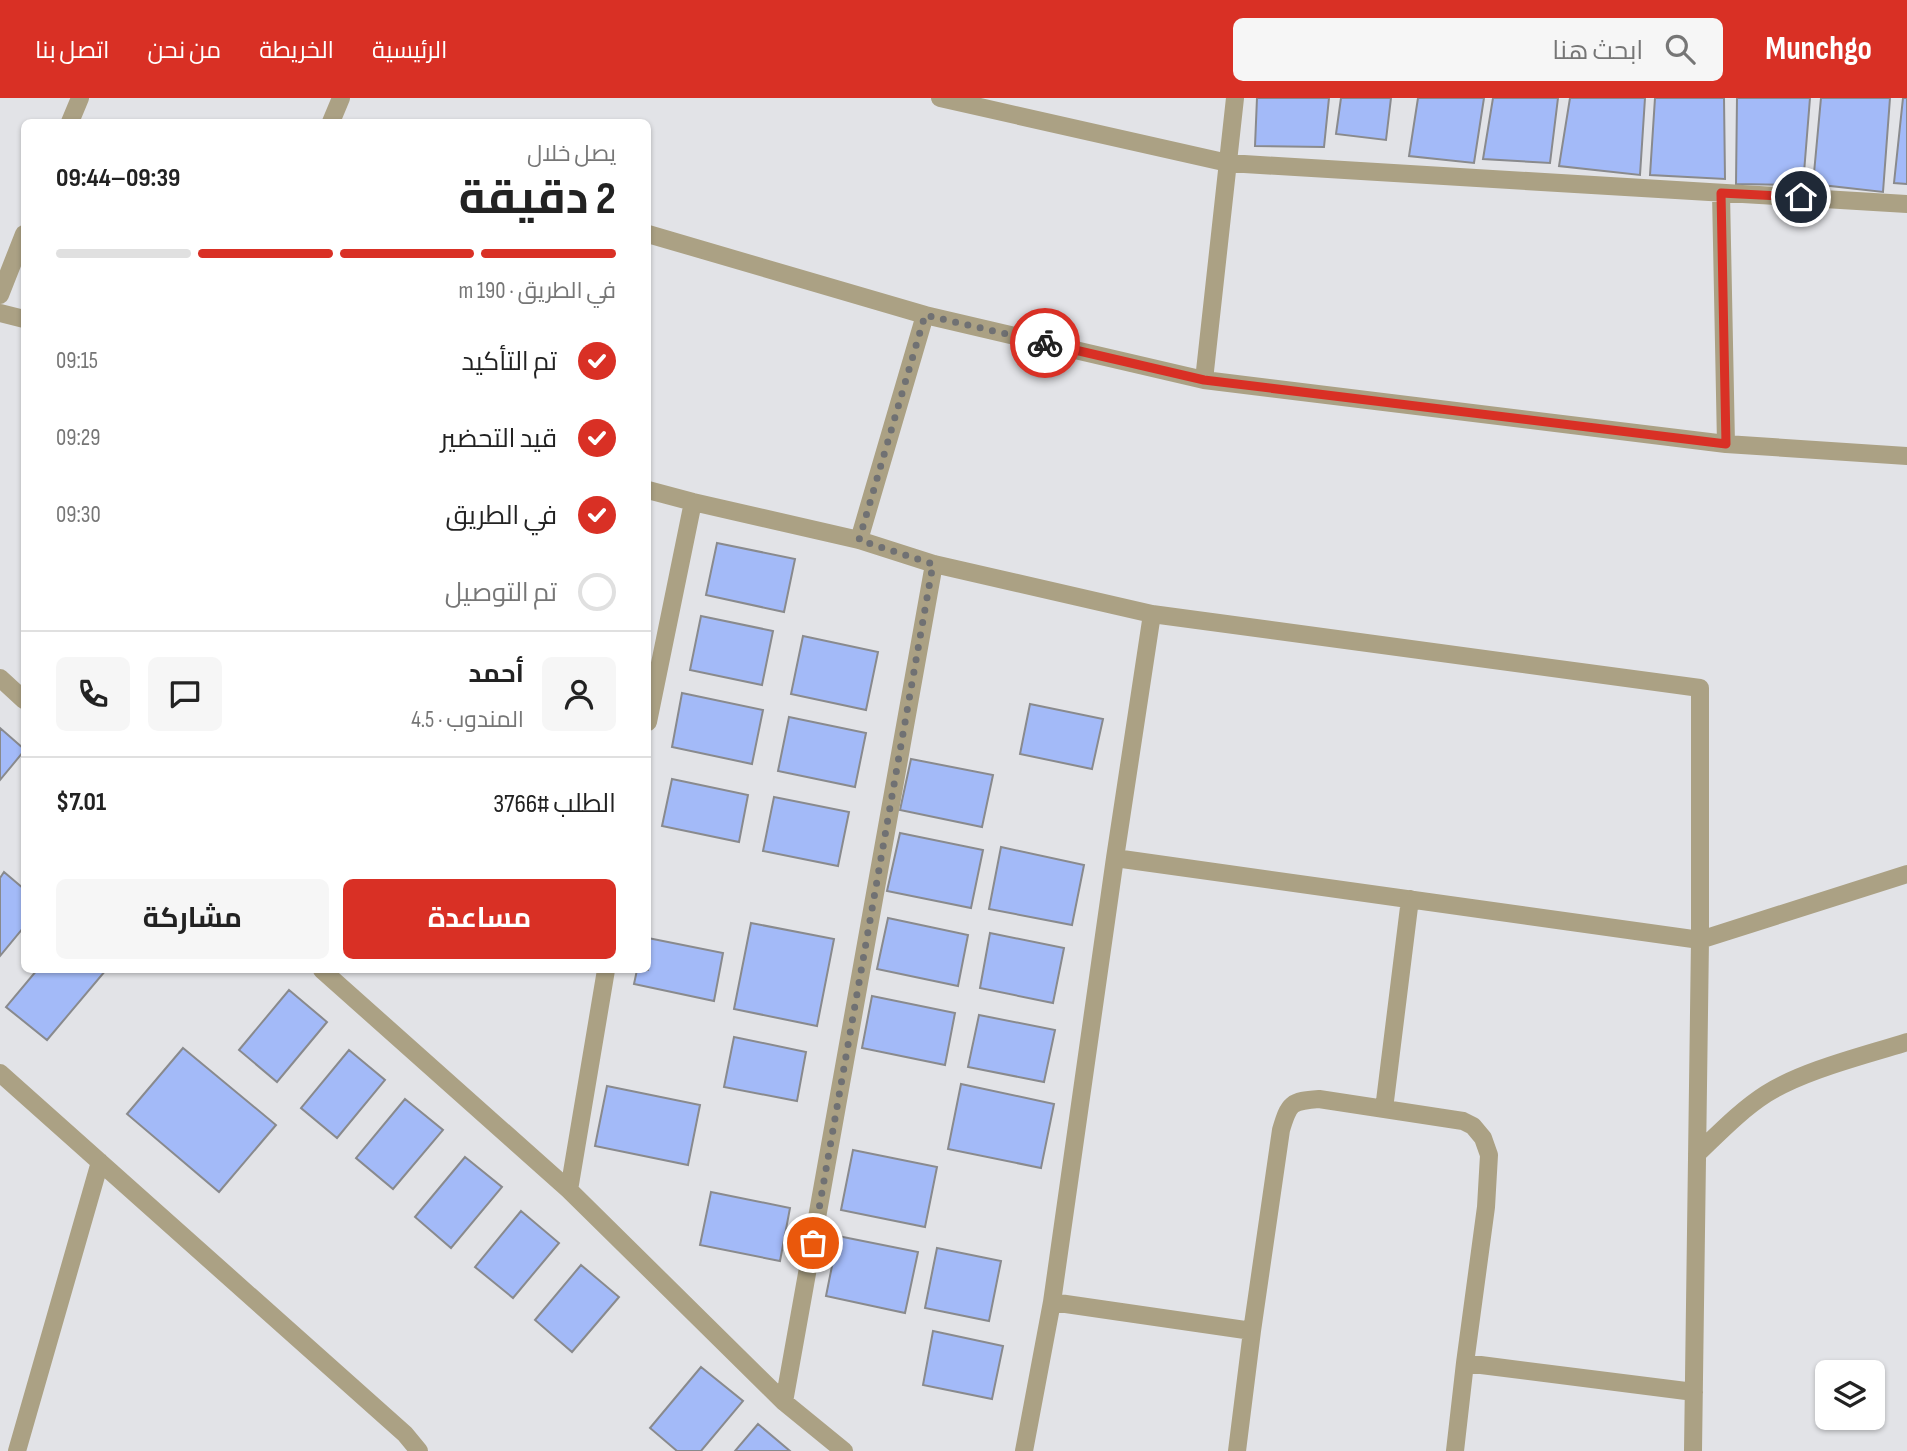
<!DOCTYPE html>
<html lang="ar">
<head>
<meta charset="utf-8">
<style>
	:root { --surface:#fff; --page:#f6f6f6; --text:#222; --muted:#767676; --line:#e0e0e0; --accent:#d93025 }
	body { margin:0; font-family:"Sofia Sans Condensed",Cairo,sans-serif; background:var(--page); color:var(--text); direction:rtl; height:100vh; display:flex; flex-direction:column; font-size:26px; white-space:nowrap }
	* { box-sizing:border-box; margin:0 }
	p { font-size:23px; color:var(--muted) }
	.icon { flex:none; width:38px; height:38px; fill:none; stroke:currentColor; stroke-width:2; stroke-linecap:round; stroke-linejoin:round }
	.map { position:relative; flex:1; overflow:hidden; direction:ltr }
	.panel { position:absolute; left:21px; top:21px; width:630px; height:854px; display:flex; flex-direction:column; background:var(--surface); border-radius:10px; box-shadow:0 2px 5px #0004; direction:rtl }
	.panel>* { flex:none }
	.controls { position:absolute; left:1815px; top:1262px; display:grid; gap:14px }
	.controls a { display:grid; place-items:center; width:70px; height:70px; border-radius:10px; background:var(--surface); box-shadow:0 2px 5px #0004; font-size:35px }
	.pin { position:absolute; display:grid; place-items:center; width:60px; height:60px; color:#fff; margin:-30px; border:4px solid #fff; border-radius:50%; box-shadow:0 2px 7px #0007 }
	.courier { position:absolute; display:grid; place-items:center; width:70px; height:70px; margin:-35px; border:5px solid #d93025; border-radius:50%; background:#fff; color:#222; box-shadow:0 2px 9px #0007 }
	.summary em { font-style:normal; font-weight:700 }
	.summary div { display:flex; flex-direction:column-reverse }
	.summary { display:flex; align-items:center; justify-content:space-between; height:119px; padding:0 35px }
	h1 { font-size:46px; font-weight:700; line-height:52px }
	.bar { display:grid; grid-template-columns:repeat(4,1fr); gap:10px 7px; align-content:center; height:84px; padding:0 35px }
	.bar i { height:9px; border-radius:5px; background:var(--line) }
	.bar .current { background:var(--accent) }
	.bar p { grid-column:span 4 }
	.line { display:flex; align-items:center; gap:18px; padding:0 35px; border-top:2px solid var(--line) }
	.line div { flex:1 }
	.round { display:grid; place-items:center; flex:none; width:74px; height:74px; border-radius:10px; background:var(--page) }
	ol { padding:0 35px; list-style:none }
	li { display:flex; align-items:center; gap:21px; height:77px }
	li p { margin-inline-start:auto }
	li .icon { padding:7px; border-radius:50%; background:var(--accent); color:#fff; stroke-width:4 }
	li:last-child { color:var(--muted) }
	li i { width:38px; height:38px; border:4px solid var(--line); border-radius:50% }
	.primary-button { display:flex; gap:14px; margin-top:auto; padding:14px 35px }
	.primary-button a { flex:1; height:80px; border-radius:10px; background:var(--accent); color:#fff; font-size:28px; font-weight:700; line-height:80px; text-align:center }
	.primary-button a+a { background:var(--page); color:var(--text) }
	header { display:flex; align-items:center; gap:42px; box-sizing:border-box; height:98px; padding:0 35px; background:var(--accent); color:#fff }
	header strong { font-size:33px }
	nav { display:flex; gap:38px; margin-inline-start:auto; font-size:24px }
	.search { width:490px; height:63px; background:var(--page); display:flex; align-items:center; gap:18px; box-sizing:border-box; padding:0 24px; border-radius:10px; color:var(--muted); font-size:26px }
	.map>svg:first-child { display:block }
	.building { fill:#a3baf8; stroke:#898a8d; stroke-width:2 }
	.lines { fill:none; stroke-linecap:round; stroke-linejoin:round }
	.minor { stroke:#aba184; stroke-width:18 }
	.done { stroke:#707173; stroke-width:7; stroke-dasharray:0 12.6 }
	.route { stroke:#d93025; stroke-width:9 }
</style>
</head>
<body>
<header>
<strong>Munchgo</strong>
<div class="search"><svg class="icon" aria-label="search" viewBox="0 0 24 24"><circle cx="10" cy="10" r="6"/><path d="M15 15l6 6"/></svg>ابحث هنا</div>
<nav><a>الرئيسية</a><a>الخريطة</a><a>من نحن</a><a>اتصل بنا</a></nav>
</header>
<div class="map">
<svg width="1907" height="1353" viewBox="0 0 1907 1353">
	<rect width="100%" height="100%" fill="#e2e3e7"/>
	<!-- building -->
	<path class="building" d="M 1257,0 L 1329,0 L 1324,49 L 1255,48 Z
		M 1341,0 L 1391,0 L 1386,42 L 1336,36 Z
		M 1418,0 L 1484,0 L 1474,65 L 1409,58 Z
		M 1493,0 L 1558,0 L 1550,65 L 1483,61 Z
		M 1570,0 L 1645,0 L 1640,77 L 1559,68 Z
		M 1655,0 L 1724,0 L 1725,81 L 1650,77 Z
		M 1737,0 L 1810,0 L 1803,87 L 1736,86 Z
		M 1821,0 L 1890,0 L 1883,94 L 1813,86 Z
		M 1903,0 L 1907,0 L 1907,86 L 1894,85 Z
		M 717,445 L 795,461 L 784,514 L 706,497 Z
		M 701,518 L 773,533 L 762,587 L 690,572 Z
		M 803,538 L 878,554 L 866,612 L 791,596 Z
		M 682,595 L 763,612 L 752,666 L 672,649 Z
		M 1030,606 L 1103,621 L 1092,671 L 1020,656 Z
		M 789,619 L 866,635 L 855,689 L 778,673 Z
		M 0,630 L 24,651 L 24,653 L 0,682 Z
		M 911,661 L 993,677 L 982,729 L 900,712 Z
		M 672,681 L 748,697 L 739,744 L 662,728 Z
		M 774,699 L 849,714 L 838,768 L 763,753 Z
		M 900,735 L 983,752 L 971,810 L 887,793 Z
		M 1001,749 L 1084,767 L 1072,827 L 989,811 Z
		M 4,774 L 24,791 L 24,829 L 0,858 L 0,780 Z
		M 888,820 L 968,837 L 958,888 L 877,871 Z
		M 751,825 L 834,841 L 817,928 L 734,911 Z
		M 990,835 L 1064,850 L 1053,905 L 980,890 Z
		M 648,840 L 723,855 L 714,903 L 634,886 L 637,872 L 648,872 Z
		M 37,872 L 106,872 L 47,942 L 6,909 Z
		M 289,892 L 327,924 L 277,984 L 239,952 Z
		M 872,898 L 955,915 L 945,967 L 862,950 Z
		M 979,917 L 1055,932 L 1044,984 L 968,969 Z
		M 734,939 L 806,954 L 797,1003 L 724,989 Z
		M 183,950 L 276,1027 L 219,1094 L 127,1016 Z
		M 349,952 L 385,982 L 337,1040 L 301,1010 Z
		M 961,986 L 1054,1006 L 1041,1070 L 948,1051 Z
		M 607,988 L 700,1007 L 688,1067 L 595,1048 Z
		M 405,1001 L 443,1032 L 393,1091 L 356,1060 Z
		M 853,1052 L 937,1069 L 925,1129 L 841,1112 Z
		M 465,1059 L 502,1089 L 451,1150 L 415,1119 Z
		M 711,1094 L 790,1110 L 780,1163 L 700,1147 Z
		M 521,1113 L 559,1145 L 513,1200 L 475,1169 Z
		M 838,1138 L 918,1154 L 905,1215 L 826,1198 Z
		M 937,1150 L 1001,1163 L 989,1223 L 925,1210 Z
		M 581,1167 L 619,1199 L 572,1254 L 535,1222 Z
		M 933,1233 L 1003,1248 L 992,1301 L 923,1287 Z
		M 701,1269 L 743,1303 L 701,1353 L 677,1353 L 650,1330 Z
		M 758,1326 L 790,1353 L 735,1353 Z"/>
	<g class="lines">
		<!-- minor -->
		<path class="minor" d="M 940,0 L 1228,65 L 1907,106
			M 70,24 L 80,0
			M 331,24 L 341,0
			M 1721,95 L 1726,346
			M 648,136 L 925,217 L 1204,282 L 1726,346 L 1907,358
			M 0,197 L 24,136
			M 0,215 L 24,221
			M 1204,282 L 1235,0
			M 648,392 L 693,404 L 859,442 L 934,466 L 1152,516 L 1700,590 L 1700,842 L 1693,1353
			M 859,442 L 925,217
			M 0,580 L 24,602
			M 648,624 L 693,404
			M 1115,760 L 1700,842 L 1907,776
			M 322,872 L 569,1092 L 784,1304 L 844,1353
			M 0,975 L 405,1336 L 419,1353
			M 1384,1011 L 1410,801
			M 1697,1056 C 1719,1035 1741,1012 1766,996 C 1804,972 1863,958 1907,944
			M 569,1092 L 606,872
			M 1052,1204 L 1252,1233
			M 1465,1265 L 1694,1294
			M 784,1304 L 934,466
			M 17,1353 L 100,1064
			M 1024,1353 L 1052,1204 L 1115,760 L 1152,516
			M 1237,1353 L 1252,1233 L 1281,1032 C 1289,1005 1291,1003 1319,1001 L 1463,1023 L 1473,1028 L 1483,1040 L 1489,1057 L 1486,1109 L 1465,1265 L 1455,1353"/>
	</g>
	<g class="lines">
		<!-- done -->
		<path class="done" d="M 813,1145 L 933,466 L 859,442 L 925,217 L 1045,245"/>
		<!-- route -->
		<path class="route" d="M 1045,245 L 1204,282 L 1726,346 L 1721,95 L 1801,99"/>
	</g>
</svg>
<div class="controls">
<a><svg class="icon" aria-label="layers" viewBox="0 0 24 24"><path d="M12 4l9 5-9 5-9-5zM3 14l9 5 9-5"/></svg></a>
</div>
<div class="pin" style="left:813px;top:1145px;background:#ea580c"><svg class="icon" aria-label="bag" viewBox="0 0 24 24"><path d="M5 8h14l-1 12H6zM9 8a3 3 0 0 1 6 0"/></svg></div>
<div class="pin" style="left:1801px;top:99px;background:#1f2937"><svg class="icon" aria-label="home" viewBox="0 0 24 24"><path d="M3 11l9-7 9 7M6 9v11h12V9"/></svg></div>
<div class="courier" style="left:1045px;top:245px"><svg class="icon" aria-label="bike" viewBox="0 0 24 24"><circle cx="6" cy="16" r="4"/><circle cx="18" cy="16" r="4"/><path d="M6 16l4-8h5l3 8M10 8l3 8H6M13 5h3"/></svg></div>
<section class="panel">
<div class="summary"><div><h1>2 دقيقة</h1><p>يصل خلال</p></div><em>09:39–09:44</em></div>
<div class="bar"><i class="current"></i><i class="current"></i><i class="current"></i><i></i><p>في الطريق · 190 m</p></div>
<ol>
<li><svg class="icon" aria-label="check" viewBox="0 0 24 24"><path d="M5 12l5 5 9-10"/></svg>تم التأكيد<p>09:15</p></li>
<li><svg class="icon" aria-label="check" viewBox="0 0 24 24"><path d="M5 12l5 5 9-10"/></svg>قيد التحضير<p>09:29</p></li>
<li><svg class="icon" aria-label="check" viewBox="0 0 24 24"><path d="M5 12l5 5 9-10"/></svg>في الطريق<p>09:30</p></li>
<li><i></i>تم التوصيل</li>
</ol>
<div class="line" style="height:126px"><a class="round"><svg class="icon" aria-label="person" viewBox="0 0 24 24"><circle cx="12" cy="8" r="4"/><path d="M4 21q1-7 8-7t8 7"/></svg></a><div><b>أحمد</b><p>المندوب · 4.5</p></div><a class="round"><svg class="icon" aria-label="chat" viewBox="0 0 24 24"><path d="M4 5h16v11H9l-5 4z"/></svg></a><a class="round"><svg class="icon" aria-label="phone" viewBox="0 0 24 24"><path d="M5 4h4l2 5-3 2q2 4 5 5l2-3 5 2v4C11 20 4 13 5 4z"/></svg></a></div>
<div class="line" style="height:91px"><div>الطلب #3766</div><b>$7.01</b></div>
<div class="primary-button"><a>مساعدة</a><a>مشاركة</a></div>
</section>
</div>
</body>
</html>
